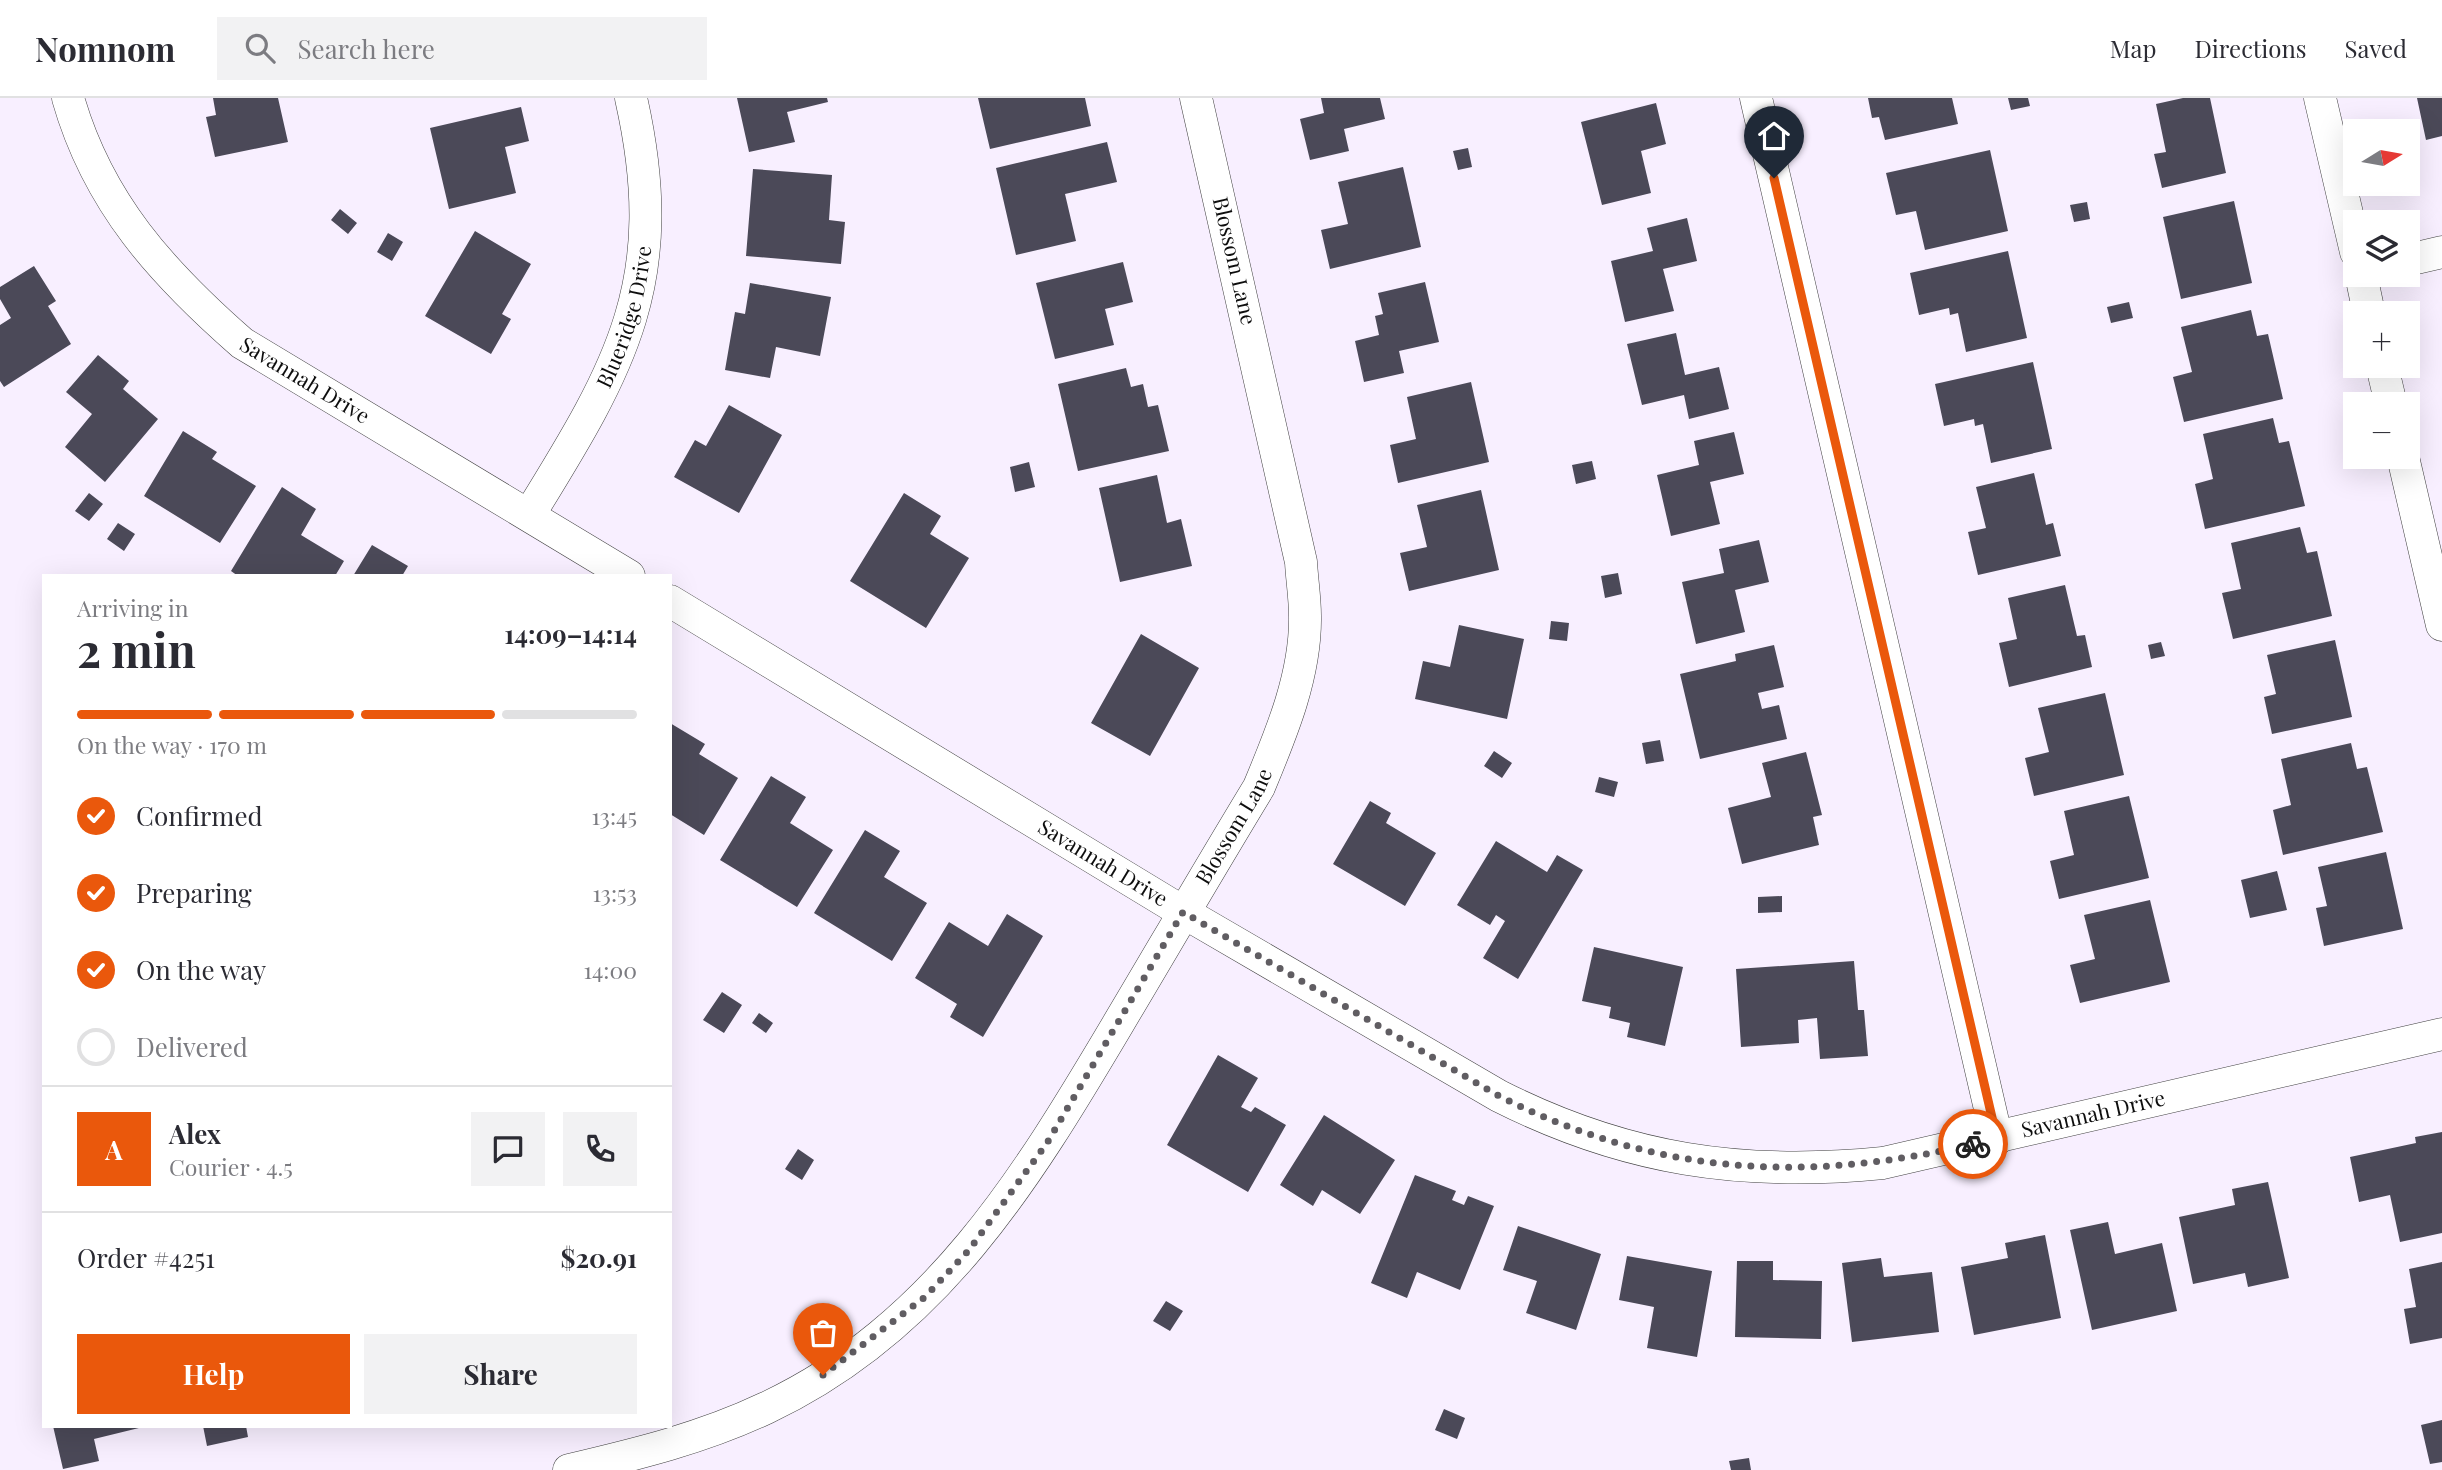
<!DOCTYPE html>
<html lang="en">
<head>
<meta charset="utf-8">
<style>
	:root { --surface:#fff; --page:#f2f2f3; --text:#2b2b33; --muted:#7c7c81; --line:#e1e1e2; --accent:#ea580c }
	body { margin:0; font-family:"Playfair Display",serif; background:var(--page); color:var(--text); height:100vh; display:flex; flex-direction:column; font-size:26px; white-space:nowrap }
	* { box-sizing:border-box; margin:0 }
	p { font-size:23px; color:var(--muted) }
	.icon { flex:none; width:38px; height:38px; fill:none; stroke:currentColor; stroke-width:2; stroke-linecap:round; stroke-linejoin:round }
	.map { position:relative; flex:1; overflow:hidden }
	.drawer { position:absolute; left:42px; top:476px; width:630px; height:854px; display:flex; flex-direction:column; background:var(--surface); border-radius:0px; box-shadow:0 7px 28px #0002 }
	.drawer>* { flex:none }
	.needle { width:46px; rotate:79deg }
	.fabs { position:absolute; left:2343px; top:21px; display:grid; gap:14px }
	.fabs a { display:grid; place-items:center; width:77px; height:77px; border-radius:0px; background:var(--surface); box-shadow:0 7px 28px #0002; font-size:35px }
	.pin { position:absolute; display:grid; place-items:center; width:60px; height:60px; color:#fff; margin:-72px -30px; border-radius:50% 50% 50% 0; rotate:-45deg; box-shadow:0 0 7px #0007 }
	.pin .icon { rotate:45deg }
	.courier { position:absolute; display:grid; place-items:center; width:70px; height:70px; margin:-35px; border:5px solid #ea580c; border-radius:50%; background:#fff; color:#222; box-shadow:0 2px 9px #0007 }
	.headline em { font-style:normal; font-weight:700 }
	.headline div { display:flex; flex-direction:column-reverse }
	.headline { display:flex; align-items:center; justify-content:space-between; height:119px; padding:0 35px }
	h1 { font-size:46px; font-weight:700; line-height:52px }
	.bar { display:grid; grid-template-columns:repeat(4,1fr); gap:10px 7px; align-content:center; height:84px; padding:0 35px }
	.bar i { height:9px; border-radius:5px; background:var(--line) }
	.bar .selected { background:var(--accent) }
	.bar p { grid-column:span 4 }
	.line { display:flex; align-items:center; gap:18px; padding:0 35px; border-top:2px solid var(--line) }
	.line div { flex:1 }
	.round { display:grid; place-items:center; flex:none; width:74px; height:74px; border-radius:0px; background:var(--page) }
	ol { padding:0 35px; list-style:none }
	li { display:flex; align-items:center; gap:21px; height:77px }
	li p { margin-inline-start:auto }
	li .icon { padding:7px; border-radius:50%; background:var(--accent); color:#fff; stroke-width:4 }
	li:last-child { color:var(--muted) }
	li i { width:38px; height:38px; border:4px solid var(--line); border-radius:50% }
	.cta { display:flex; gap:14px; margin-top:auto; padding:14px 35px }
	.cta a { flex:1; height:80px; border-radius:0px; background:var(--accent); color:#fff; font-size:28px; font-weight:700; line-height:80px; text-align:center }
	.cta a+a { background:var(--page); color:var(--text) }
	header { display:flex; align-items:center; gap:42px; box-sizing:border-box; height:98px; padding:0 35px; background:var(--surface); border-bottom:2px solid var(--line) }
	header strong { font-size:33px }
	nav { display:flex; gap:38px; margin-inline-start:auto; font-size:24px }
	.search { width:490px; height:63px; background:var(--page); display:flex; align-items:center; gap:18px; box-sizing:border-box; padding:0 24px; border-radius:0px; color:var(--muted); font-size:26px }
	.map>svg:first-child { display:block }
	.building { fill:#4b4958 }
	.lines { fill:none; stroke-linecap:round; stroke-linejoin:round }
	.minor-casing { stroke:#414141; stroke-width:33 }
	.minor { stroke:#fff; stroke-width:32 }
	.done { stroke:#605d62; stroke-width:7; stroke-dasharray:0 12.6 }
	.route { stroke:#ea580c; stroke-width:9 }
	.labels { text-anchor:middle; stroke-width:7; stroke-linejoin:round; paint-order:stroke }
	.street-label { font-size:21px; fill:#0e0e0e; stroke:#fff }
</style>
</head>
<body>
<header>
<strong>Nomnom</strong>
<div class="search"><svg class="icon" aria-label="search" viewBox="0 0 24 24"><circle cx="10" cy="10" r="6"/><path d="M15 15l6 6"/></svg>Search here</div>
<nav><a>Map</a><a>Directions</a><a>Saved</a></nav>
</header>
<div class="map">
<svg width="2442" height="1372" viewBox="0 0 2442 1372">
	<rect width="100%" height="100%" fill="#f8efff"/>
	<!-- building -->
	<path class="building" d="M 213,0 L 278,0 L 288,44 L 215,59 L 206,19 L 216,17 Z
		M 737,0 L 827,0 L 828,4 L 787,14 L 795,44 L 749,54 Z
		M 978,0 L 1085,0 L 1091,28 L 990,51 Z
		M 1321,0 L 1380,0 L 1385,21 L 1344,31 L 1349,53 L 1310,62 L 1300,21 L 1324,15 Z
		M 1868,0 L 1952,0 L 1958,26 L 1885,42 L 1879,19 L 1872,20 Z
		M 2008,0 L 2028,0 L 2030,8 L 2011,12 Z
		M 2183,0 L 2210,0 L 2226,75 L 2162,90 L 2154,56 L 2166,54 L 2156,6 Z
		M 2417,0 L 2442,0 L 2442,38 L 2426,42 Z
		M 1656,5 L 1666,46 L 1641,53 L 1651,95 L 1602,107 L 1581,24 Z
		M 521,9 L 529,43 L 505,49 L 516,95 L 449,111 L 430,30 Z
		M 1107,44 L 1117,84 L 1065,96 L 1076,143 L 1016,157 L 996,70 Z
		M 1468,50 L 1472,69 L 1458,72 L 1453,53 Z
		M 1990,52 L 2008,133 L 1925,152 L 1916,113 L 1896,117 L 1886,75 Z
		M 1403,69 L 1421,149 L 1330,171 L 1321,132 L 1348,126 L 1338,84 Z
		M 753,71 L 832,77 L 829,122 L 845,124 L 841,166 L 746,158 Z
		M 2234,103 L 2252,185 L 2181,201 L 2163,119 Z
		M 2087,104 L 2090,121 L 2074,124 L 2070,107 Z
		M 340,111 L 357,125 L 348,136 L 331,122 Z
		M 1687,120 L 1697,163 L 1663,171 L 1674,213 L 1625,224 L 1611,163 L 1653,153 L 1647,130 Z
		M 475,133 L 531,166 L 502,216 L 511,221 L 491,256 L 425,218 Z
		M 388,135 L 403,144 L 392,163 L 377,154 Z
		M 2008,153 L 2027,240 L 1966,254 L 1958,215 L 1950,217 L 1949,210 L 1919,217 L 1910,175 Z
		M 1123,164 L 1133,204 L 1105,211 L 1114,247 L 1055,261 L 1036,185 Z
		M 34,168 L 56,203 L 48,208 L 71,246 L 4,289 L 0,283 L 0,227 L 11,220 L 0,201 L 0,189 Z
		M 1425,184 L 1439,244 L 1399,253 L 1404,275 L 1364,284 L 1355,243 L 1379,237 L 1375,218 L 1383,216 L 1378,195 Z
		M 750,185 L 831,199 L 820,258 L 776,249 L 770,280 L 725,272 L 735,214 L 745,216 Z
		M 2129,204 L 2133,220 L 2111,225 L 2107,209 Z
		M 2251,212 L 2257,238 L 2268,236 L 2283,301 L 2184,324 L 2173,279 L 2192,274 L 2181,229 Z
		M 1676,235 L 1685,277 L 1719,269 L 1729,311 L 1689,321 L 1684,297 L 1642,307 L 1627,246 Z
		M 98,257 L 129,283 L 123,291 L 158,321 L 105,384 L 65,349 L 92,316 L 66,294 Z
		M 2033,264 L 2052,351 L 1991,365 L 1983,326 L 1975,328 L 1974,321 L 1944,328 L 1935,286 Z
		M 1126,270 L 1131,289 L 1143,286 L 1148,309 L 1158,307 L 1169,353 L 1078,373 L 1058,286 Z
		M 1471,284 L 1489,364 L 1398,385 L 1390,347 L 1416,341 L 1407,299 Z
		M 729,307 L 782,337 L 739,415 L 674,379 L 695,342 L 706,348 Z
		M 2273,320 L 2279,345 L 2289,343 L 2305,408 L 2205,431 L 2195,386 L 2213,381 L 2203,336 Z
		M 183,333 L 217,354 L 212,361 L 256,388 L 220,445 L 144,398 Z
		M 1734,334 L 1744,376 L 1710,384 L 1720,426 L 1671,438 L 1657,377 L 1699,367 L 1694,343 Z
		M 1592,363 L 1596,381 L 1576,386 L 1572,367 Z
		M 1029,364 L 1035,389 L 1015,394 L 1010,369 Z
		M 2034,375 L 2046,427 L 2053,425 L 2061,458 L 1978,477 L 1968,434 L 1986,430 L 1976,389 Z
		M 1157,377 L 1167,425 L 1181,421 L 1192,468 L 1120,484 L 1099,390 Z
		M 282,389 L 316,411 L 301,437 L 344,463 L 335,478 L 238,478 L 231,473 Z
		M 1481,392 L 1499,472 L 1409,493 L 1400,455 L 1427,449 L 1417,407 Z
		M 89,395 L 103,406 L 89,423 L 75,413 Z
		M 904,395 L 941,418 L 930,436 L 969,460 L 926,530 L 850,483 Z
		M 118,425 L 135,436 L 124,453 L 107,441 Z
		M 2300,429 L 2307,455 L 2317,453 L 2332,518 L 2233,541 L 2222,495 L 2241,491 L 2231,445 Z
		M 1759,442 L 1769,484 L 1735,492 L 1745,534 L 1696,546 L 1682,484 L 1724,475 L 1719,451 Z
		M 372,447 L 408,468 L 402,478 L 353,478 Z
		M 1618,475 L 1622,496 L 1605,500 L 1601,478 Z
		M 2065,487 L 2077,538 L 2085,537 L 2092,569 L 2009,589 L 1999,545 L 2017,541 L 2008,500 Z
		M 1551,523 L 1569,525 L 1567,543 L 1549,541 Z
		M 1459,527 L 1524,541 L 1507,621 L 1415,601 L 1423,563 L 1450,569 Z
		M 1141,536 L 1199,570 L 1150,658 L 1091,625 Z
		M 2335,542 L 2352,619 L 2272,636 L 2264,599 L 2276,596 L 2267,557 Z
		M 2161,544 L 2165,558 L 2151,561 L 2148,547 Z
		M 1774,547 L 1784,589 L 1758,595 L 1762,611 L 1779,607 L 1787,641 L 1700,661 L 1680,576 L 1736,563 L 1735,556 Z
		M 2105,595 L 2124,677 L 2034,698 L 2025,660 L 2049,654 L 2038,610 Z
		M 670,625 L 705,646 L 699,656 L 738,680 L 704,737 L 670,716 Z
		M 1660,642 L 1664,663 L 1646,666 L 1642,645 Z
		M 2351,645 L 2357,671 L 2367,669 L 2383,734 L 2283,757 L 2273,712 L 2291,707 L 2281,661 Z
		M 1494,653 L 1512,665 L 1502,680 L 1484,668 Z
		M 1806,654 L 1822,717 L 1813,719 L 1819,747 L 1742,766 L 1728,710 L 1771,699 L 1762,665 Z
		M 771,678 L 806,699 L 790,725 L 833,752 L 797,809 L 720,762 Z
		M 1599,679 L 1618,684 L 1614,699 L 1595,694 Z
		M 2129,698 L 2149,780 L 2059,801 L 2050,763 L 2074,757 L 2064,713 Z
		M 1370,703 L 1391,715 L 1386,725 L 1436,755 L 1405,808 L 1333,766 Z
		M 865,732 L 900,753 L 884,779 L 927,805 L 892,863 L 814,815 Z
		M 1496,743 L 1547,774 L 1557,757 L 1583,772 L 1518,881 L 1483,860 L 1505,823 L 1496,817 L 1490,827 L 1457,807 Z
		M 2386,754 L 2403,831 L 2324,848 L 2316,810 L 2327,808 L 2318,769 Z
		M 2277,773 L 2287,812 L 2250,820 L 2241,782 Z
		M 1782,798 L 1782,814 L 1758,815 L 1758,799 Z
		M 2150,802 L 2170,884 L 2080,905 L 2070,867 L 2095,861 L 2084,817 Z
		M 1007,816 L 1043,838 L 983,939 L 950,919 L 957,906 L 915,880 L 949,824 L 988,848 Z
		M 1594,849 L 1683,869 L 1665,948 L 1627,939 L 1630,925 L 1609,920 L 1611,909 L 1582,903 Z
		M 1854,863 L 1858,912 L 1864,912 L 1868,958 L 1820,961 L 1817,920 L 1798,922 L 1799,945 L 1741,949 L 1736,871 Z
		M 722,894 L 742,907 L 724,935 L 703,922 Z
		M 759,915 L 773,925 L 766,935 L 752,925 Z
		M 1218,957 L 1258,980 L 1241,1009 L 1251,1014 L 1255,1009 L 1286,1027 L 1248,1094 L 1167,1047 Z
		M 1324,1017 L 1395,1062 L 1360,1116 L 1322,1092 L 1313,1108 L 1280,1087 Z
		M 2442,1034 L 2442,1135 L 2400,1144 L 2390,1097 L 2359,1104 L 2350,1059 L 2416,1045 L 2415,1039 Z
		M 798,1051 L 814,1062 L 802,1082 L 785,1071 Z
		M 1415,1077 L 1456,1093 L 1452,1102 L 1464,1107 L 1468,1098 L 1494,1108 L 1460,1192 L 1417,1174 L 1407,1200 L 1371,1185 Z
		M 2268,1084 L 2289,1180 L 2248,1189 L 2245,1175 L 2193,1186 L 2179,1119 L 2235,1107 L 2232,1091 Z
		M 2108,1124 L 2115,1156 L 2162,1145 L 2177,1213 L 2092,1232 L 2070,1132 Z
		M 1518,1128 L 1601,1156 L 1576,1232 L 1526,1215 L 1537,1183 L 1503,1172 Z
		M 2045,1137 L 2061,1220 L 1974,1237 L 1961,1169 L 2008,1160 L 2005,1145 Z
		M 1627,1158 L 1712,1173 L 1697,1259 L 1647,1250 L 1654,1209 L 1619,1202 Z
		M 1881,1160 L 1884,1179 L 1932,1174 L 1939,1234 L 1852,1244 L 1842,1165 Z
		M 1737,1163 L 1773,1163 L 1773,1182 L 1822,1183 L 1821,1241 L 1735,1239 Z
		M 2442,1164 L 2442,1240 L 2410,1246 L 2404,1211 L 2416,1209 L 2409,1171 Z
		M 1166,1203 L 1183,1213 L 1170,1233 L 1153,1223 Z
		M 1444,1311 L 1465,1320 L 1457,1341 L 1435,1332 Z
		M 2442,1322 L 2442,1364 L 2430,1366 L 2421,1327 Z
		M 53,1328 L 143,1328 L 143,1329 L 94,1341 L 99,1363 L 63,1371 Z
		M 203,1328 L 246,1328 L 248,1339 L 207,1348 Z
		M 1749,1360 L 1751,1372 L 1731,1372 L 1729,1363 Z"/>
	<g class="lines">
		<defs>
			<g id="minor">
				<path id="s1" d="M 68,0 C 98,105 162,175 242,245 L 629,478"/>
				<path d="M 1756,0 L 1997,1041"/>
				<path d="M 2320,0 L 2356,154"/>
				<path d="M 2408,162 L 2442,154"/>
				<path d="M 2361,177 L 2369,215"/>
				<path d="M 2382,268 L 2391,306"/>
				<path d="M 2403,359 L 2442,527"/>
				<path id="s2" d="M 529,417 C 622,267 672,182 631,0"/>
				<path id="s3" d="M 670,503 L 1183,814 L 1499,998 C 1626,1062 1742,1079 1883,1065 L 2442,936"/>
				<path id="s4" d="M 569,1372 C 637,1356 703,1340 766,1310 C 936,1230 1026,1081 1118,926 C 1165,847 1211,768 1259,689 C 1281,636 1306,577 1305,518 C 1305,500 1302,482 1301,464 L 1196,0"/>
			</g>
		</defs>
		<!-- minor casing -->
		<use href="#minor" class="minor-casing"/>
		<!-- minor -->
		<use href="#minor" class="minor"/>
	</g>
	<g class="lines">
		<!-- done -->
		<path class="done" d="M 823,1277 L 925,1199 L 969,1152 L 1047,1045 L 1183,814 L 1499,998 C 1656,1077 1804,1086 1973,1046"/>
		<!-- route -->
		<path class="route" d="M 1774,80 L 1997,1041 L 1973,1046"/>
	</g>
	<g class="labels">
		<!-- street labels -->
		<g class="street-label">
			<text transform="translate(1234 163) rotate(77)" y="7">Blossom Lane</text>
			<text dy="7" stroke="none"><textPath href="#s2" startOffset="222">Blueridge Drive</textPath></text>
			<text dy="7" stroke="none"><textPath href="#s1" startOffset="378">Savannah Drive</textPath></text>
			<text dy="7" stroke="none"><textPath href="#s4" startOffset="966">Blossom Lane</textPath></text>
			<text dy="7" stroke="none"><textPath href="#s3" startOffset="506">Savannah Drive</textPath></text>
			<text dy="7" stroke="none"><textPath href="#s3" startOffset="1577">Savannah Drive</textPath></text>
		</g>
	</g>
</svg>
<div class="fabs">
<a><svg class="needle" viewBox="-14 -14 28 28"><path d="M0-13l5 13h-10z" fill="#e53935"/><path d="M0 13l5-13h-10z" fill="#7c7c81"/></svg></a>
<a><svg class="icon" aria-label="layers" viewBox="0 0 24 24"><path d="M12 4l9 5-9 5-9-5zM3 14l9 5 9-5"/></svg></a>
<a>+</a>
<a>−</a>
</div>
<div class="pin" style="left:823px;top:1277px;background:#ea580c"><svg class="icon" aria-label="bag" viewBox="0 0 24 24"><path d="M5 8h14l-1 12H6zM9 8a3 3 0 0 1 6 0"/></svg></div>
<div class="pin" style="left:1774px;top:80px;background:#1f2937"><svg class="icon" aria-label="home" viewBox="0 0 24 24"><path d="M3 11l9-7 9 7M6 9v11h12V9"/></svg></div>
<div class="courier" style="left:1973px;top:1046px"><svg class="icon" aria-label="bike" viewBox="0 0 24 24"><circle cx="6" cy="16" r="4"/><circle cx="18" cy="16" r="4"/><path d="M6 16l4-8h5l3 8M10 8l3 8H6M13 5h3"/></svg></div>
<section class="drawer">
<div class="headline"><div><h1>2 min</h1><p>Arriving in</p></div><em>14:09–14:14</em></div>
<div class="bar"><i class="selected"></i><i class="selected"></i><i class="selected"></i><i></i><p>On the way · 170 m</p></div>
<ol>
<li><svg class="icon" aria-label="check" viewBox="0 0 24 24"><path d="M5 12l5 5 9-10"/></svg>Confirmed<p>13:45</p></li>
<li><svg class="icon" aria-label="check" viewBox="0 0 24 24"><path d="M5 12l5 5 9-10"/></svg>Preparing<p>13:53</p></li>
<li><svg class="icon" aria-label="check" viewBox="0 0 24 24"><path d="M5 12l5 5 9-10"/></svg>On the way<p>14:00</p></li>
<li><i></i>Delivered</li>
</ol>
<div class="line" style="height:126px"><b class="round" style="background:var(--accent);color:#fff">A</b><div><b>Alex</b><p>Courier · 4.5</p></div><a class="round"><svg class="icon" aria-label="chat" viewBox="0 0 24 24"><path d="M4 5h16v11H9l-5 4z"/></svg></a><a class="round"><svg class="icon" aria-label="phone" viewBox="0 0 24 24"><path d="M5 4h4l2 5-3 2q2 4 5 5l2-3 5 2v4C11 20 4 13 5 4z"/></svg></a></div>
<div class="line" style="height:91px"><div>Order #4251</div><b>$20.91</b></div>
<div class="cta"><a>Help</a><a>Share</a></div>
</section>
</div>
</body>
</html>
